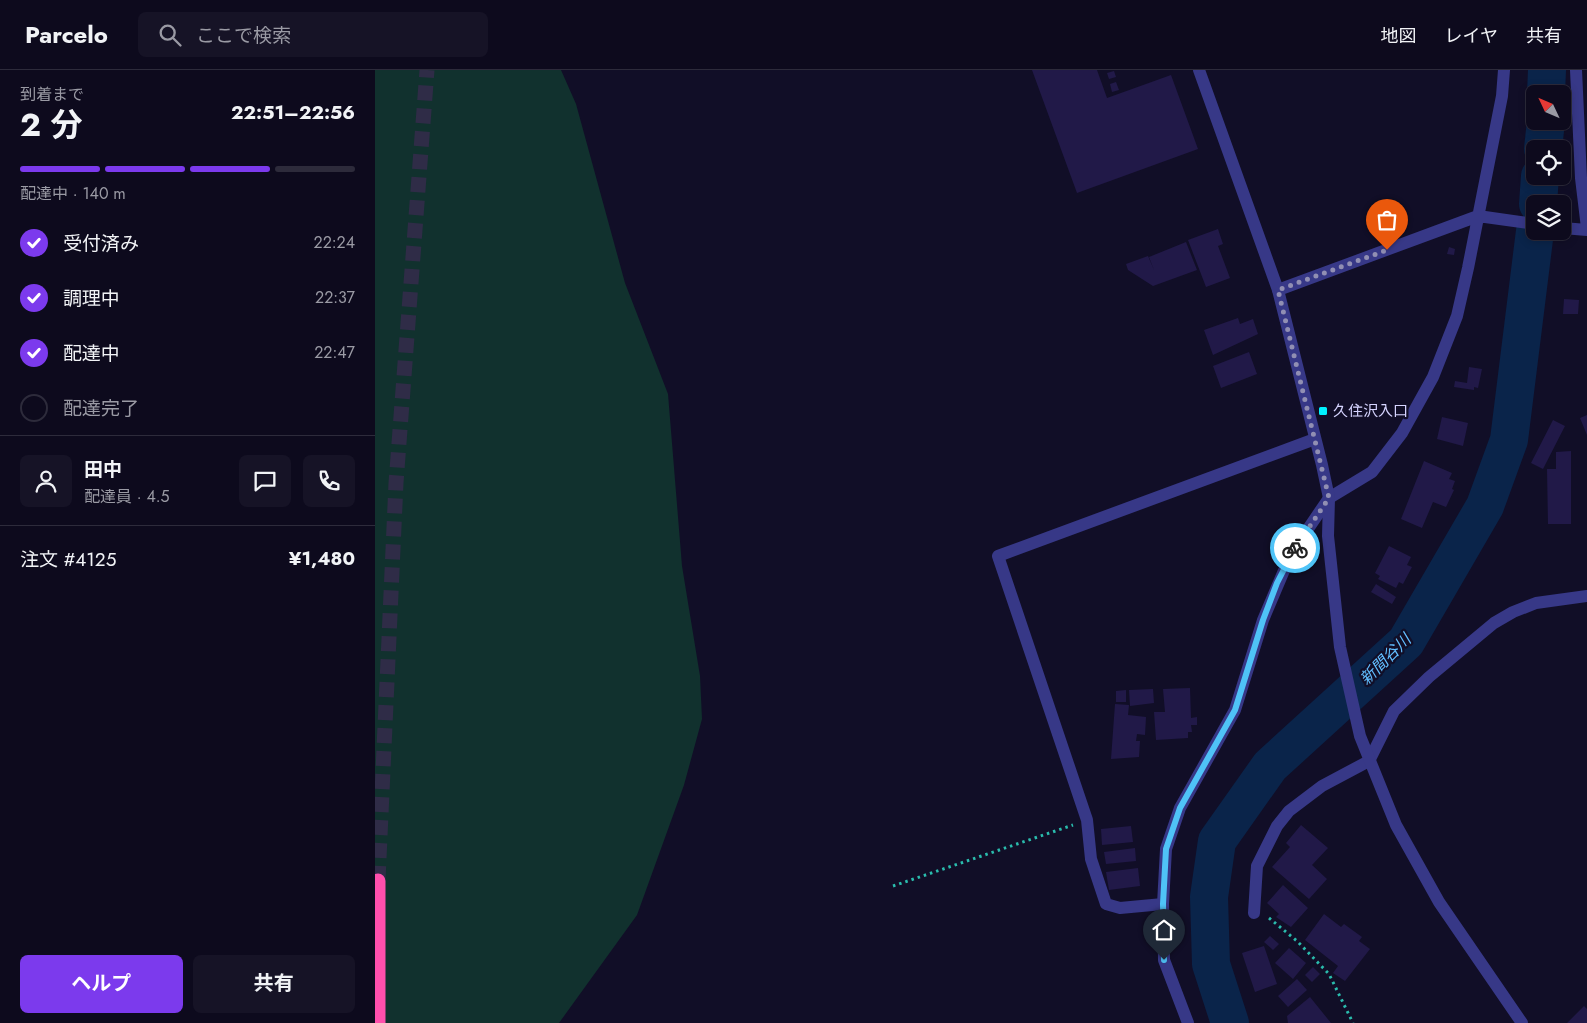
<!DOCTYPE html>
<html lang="ja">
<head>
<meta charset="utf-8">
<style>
	:root { --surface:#0d0a1d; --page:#161326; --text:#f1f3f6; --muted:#9a9aa4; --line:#2d2b3b; --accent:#7c3aed }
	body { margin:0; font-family:Jost,"Noto Sans JP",sans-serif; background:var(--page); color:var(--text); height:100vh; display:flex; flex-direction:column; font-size:19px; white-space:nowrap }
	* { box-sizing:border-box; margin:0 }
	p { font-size:16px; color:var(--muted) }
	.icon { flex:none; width:28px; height:28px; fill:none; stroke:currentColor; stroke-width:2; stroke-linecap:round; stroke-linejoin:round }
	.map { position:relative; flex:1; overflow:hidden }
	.side { display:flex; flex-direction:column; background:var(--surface); width:375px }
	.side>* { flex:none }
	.needle { width:32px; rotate:314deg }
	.controls { position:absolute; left:1151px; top:15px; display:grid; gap:10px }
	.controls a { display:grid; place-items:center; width:45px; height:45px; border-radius:8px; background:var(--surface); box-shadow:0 2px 8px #0003,0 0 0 1px var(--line); font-size:25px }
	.pin { position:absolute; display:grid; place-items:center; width:42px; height:42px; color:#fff; margin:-51px -21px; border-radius:50% 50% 50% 0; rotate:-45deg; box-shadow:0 0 5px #0007 }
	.pin .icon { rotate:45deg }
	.courier { position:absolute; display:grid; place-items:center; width:50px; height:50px; margin:-25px; border:4px solid #4fc3f7; border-radius:50%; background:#fff; color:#222; box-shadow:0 1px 6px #0007 }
	.summary em { font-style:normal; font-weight:700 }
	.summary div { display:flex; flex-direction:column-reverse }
	.summary { display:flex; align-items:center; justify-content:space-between; height:85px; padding:0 20px }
	h1 { font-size:32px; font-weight:700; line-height:38px }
	.bar { display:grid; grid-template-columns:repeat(4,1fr); gap:8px 5px; align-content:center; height:60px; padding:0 20px }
	.bar i { height:6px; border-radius:4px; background:var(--line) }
	.bar .active { background:var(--accent) }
	.bar p { grid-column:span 4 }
	.line { display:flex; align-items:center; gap:12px; padding:0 20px; border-top:1px solid var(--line) }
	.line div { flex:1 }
	.round { display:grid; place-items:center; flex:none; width:52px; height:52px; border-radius:8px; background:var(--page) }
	ol { padding:0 20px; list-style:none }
	li { display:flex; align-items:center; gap:15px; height:55px }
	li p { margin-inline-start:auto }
	li .icon { padding:5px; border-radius:50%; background:var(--accent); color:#fff; stroke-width:4 }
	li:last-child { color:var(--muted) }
	li i { width:28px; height:28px; border:2px solid var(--line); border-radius:50% }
	.action { display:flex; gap:10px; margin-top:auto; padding:10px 20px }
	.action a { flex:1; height:58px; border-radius:8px; background:var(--accent); color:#fff; font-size:20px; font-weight:700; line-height:58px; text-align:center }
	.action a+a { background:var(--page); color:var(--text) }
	header { display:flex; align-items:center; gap:30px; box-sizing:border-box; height:70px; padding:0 25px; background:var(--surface); border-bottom:1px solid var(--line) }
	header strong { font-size:24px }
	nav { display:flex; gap:28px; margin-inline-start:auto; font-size:18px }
	.search { width:350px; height:45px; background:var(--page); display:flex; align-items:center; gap:12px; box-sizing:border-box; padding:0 18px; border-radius:8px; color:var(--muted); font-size:19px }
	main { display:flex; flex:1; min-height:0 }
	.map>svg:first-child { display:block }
	.green { fill:#11312e }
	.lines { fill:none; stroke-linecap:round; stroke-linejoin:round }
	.river { stroke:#0a244a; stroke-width:38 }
	.building { fill:#211948 }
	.motorway-tunnel { stroke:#2f2c47; stroke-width:15; stroke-dasharray:15 8; stroke-linecap:butt }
	.path { stroke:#2abcad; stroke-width:3; stroke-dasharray:2.5 4; stroke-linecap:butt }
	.minor { stroke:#373887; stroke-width:12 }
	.tertiary { stroke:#373887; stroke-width:12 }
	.motorway { stroke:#ff4fac; stroke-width:15 }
	.done { stroke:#918fb3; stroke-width:5; stroke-dasharray:0 9 }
	.route { stroke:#4fc3f7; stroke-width:6 }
	.poi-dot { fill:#00f1ff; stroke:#110e27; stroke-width:2 }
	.labels { text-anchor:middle; stroke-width:4.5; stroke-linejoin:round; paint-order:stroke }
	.poi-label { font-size:15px; fill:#d6d4ff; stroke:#110e27; text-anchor:start }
	.water-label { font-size:16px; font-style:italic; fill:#62beff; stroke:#110e27 }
</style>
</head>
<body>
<header>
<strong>Parcelo</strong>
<div class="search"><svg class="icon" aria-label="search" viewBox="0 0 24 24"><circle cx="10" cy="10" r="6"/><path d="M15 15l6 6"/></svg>ここで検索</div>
<nav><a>地図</a><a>レイヤ</a><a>共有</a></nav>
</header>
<main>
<section class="side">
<div class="summary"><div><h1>2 分</h1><p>到着まで</p></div><em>22:51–22:56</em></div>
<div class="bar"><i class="active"></i><i class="active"></i><i class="active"></i><i></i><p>配達中 · 140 m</p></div>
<ol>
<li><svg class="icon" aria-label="check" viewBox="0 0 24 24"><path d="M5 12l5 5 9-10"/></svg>受付済み<p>22:24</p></li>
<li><svg class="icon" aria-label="check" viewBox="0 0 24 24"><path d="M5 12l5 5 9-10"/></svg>調理中<p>22:37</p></li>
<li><svg class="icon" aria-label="check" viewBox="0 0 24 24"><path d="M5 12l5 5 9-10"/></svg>配達中<p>22:47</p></li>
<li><i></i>配達完了</li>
</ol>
<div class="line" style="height:90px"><a class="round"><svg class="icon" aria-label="person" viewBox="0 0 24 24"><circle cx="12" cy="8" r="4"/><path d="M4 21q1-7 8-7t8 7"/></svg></a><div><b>田中</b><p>配達員 · 4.5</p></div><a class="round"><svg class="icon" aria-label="chat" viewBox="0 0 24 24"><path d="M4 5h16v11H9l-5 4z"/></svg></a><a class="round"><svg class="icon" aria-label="phone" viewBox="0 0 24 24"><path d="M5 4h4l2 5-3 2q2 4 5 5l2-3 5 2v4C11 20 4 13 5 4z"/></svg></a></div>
<div class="line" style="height:65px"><div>注文 #4125</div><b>¥1,480</b></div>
<div class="action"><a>ヘルプ</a><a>共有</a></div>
</section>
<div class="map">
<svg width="1212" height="953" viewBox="0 0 1212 953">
	<rect width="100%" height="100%" fill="#110e27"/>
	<!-- green -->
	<path class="green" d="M 0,0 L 186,0 L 201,34 L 250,213 L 293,324 L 307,496 L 325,606 L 327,649 L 309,715 L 262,845 L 184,953 L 0,953 Z"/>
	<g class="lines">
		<!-- river -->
		<path class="river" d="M 1171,24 L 1172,0
			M 1168,79 L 1171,51
			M 1163,134 L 1165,106
			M 855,953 L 836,894 L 834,827 L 842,771 L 895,696 L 1031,572 L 1110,436 L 1134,370 L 1160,161"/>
	</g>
	<!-- building -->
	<path class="building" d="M 657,0 L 722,0 L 732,28 L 796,5 L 823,79 L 702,123 Z
		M 739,1 L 741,7 L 734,9 L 732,3 Z
		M 741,12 L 744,20 L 737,22 L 735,14 Z
		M 843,159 L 848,174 L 843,176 L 855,208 L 831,217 L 813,170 Z
		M 811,172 L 822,200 L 778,216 L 753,200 L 751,194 L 773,186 L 779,200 L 774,187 Z
		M 1074,177 L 1080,179 L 1079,185 L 1072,184 Z
		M 1189,229 L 1204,230 L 1203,244 L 1188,244 Z
		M 863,248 L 865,254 L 878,249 L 883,264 L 838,285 L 829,260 Z
		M 874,282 L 882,304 L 846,318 L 838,296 Z
		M 1094,297 L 1107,299 L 1103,318 L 1099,317 L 1099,320 L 1079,317 L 1080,311 L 1092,313 Z
		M 1212,345 L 1212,365 L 1205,348 Z
		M 1067,347 L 1093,353 L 1088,376 L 1062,369 Z
		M 1178,350 L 1190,356 L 1168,399 L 1156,393 Z
		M 1196,381 L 1196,454 L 1173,454 L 1172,399 L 1181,399 L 1181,382 Z
		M 1049,391 L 1077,403 L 1074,409 L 1080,411 L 1077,419 L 1079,420 L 1071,437 L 1058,432 L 1047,458 L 1026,449 Z
		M 1014,476 L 1036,487 L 1032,495 L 1037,497 L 1028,514 L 1024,512 L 1021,518 L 1003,509 L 1005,506 L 1000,503 Z
		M 1001,514 L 1021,527 L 1017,534 L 996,522 Z
		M 815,618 L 816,648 L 822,647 L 822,655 L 816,655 L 817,662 L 813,662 L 813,668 L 781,670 L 779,642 L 790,642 L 788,619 Z
		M 778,619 L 779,633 L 755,636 L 754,620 Z
		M 751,620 L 751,632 L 741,632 L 741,621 Z
		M 740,634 L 754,635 L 753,645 L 771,647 L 770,665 L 762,664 L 761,671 L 765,671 L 764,687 L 736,689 Z
		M 926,755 L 953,778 L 937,795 L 952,809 L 934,829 L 897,797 L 915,777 L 911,773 Z
		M 756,756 L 758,772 L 727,775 L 726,759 Z
		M 760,778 L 761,791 L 731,794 L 729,782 Z
		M 763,798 L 765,816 L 734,820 L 731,802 Z
		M 908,815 L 933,838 L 916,857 L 901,847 L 904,844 L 892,833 Z
		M 949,844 L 966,857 L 969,854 L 987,867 L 984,871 L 995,879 L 970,911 L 958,903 L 963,896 L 930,870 Z
		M 895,866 L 904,874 L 898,880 L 889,872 Z
		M 889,876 L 902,914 L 880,922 L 867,883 Z
		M 914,878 L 931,893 L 918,909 L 900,893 Z
		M 938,897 L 945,904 L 937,912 L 930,905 Z
		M 922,909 L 932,920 L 913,937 L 903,926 Z
		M 935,927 L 956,953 L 913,953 L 912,946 Z
		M 1209,936 L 1212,939 L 1212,953 L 1192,953 Z"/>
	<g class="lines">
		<!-- motorway-tunnel -->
		<path class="motorway-tunnel" d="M 3,811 L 21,413 L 52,0"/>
		<!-- path -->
		<path class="path" d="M 518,816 L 698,755
			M 894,848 L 922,871 L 954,904 L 978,953"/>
		<!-- minor -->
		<path class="minor" d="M 1201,0 L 1206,108 L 1212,158
			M 1188,158 L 1212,160
			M 903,220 L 1103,146 L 1160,154
			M 788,834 L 745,838 L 731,834 L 716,789 L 712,750 L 623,486 L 940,369
			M 879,843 L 882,796 L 902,756 L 914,741 L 947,716 L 994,691 L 1019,641 L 1054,607 L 1119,553 L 1138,542 L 1161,533 L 1212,526
			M 813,953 L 789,890 L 788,834 L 791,779 L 805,738 L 860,640 L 888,550 L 916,484 L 954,428 L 997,402 L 1027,363 L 1058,307 L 1082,246 L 1093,198 L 1127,26 L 1129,0"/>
		<!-- tertiary -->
		<path class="tertiary" d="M 824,0 L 903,220 L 947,395 L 954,428 L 953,466 L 965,577 L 985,666 L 1021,755 L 1064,832 L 1147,953"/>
		<!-- motorway -->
		<path class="motorway" d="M 3,953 L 3,811"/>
	</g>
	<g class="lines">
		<!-- done -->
		<path class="done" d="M 920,478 L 954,428 L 903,220 L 1012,180"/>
		<!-- route -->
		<path class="route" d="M 789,890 L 788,834 L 791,779 L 805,738 L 860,640 L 888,550 L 902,513 L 920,478"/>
	</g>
	<!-- markers -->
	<rect class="poi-dot" x="943" y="336" width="10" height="10" rx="2.5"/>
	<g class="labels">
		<!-- poi labels -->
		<g class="poi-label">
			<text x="958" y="346">久住沢入口</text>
		</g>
		<!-- water labels -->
		<g class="water-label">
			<text transform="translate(1010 589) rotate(-45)" y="6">新間谷川</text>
		</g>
	</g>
</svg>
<div class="controls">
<a><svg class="needle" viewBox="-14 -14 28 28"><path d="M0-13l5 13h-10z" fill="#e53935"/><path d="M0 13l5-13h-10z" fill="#9a9aa4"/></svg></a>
<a><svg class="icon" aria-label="locate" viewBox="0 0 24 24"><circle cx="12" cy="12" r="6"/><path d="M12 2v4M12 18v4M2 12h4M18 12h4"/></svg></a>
<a><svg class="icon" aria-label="layers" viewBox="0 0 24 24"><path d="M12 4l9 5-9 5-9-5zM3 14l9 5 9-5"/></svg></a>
</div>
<div class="pin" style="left:1012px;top:180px;background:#ea580c"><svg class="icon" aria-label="bag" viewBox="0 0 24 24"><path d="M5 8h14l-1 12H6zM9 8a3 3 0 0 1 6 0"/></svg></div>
<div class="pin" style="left:789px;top:890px;background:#1f2937"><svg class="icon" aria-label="home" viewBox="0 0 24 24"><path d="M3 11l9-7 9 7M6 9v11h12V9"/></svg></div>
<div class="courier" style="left:920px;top:478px"><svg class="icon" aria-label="bike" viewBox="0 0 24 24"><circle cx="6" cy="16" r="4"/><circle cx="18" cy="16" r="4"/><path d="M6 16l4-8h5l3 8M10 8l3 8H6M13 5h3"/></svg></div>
</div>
</main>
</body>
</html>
